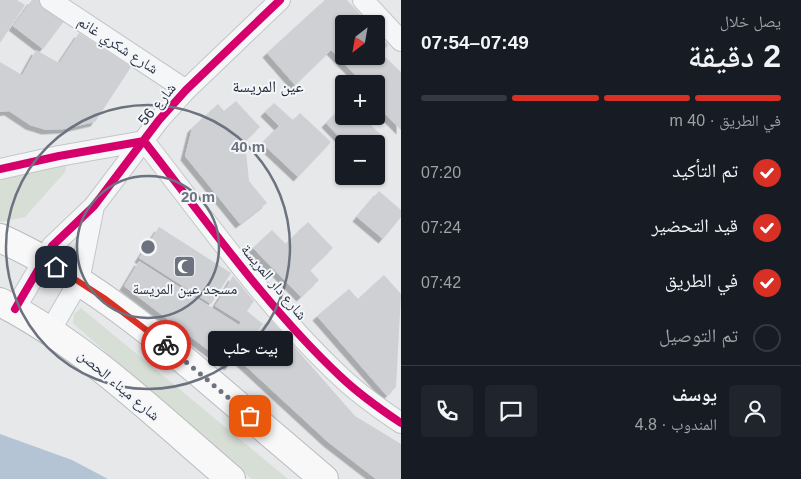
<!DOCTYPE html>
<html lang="ar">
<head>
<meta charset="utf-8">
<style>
	:root { --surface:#171b24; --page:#20242c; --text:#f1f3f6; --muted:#9ea1a6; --line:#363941; --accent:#d93025 }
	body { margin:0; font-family:Helvetica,"Noto Naskh Arabic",sans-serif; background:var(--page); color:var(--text); direction:rtl; height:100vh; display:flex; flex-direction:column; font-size:19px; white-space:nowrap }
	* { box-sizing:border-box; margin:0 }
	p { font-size:16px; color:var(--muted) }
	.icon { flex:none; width:28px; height:28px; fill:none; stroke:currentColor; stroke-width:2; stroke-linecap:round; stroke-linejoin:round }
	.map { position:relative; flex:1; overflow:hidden; direction:ltr }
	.panel { display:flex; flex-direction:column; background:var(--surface); width:400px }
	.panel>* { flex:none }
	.needle { width:32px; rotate:211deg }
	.controls { position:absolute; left:335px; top:15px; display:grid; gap:10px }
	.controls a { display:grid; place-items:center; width:50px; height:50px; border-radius:5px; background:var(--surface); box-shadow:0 1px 4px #0004; font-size:25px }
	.pin { position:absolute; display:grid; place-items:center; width:42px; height:42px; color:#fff; margin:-21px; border-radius:10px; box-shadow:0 2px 8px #0006 }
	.courier { position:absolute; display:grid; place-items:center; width:50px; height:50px; margin:-25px; border:4px solid #d93025; border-radius:50%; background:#fff; color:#222; box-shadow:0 1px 6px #0007 }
	.bubble { position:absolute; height:35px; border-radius:5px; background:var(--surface); box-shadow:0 1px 4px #0004; font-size:16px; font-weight:600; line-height:35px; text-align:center; direction:rtl }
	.head em { font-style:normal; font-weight:600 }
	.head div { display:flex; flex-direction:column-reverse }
	.head { display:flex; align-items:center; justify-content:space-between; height:85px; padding:0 20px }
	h1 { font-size:32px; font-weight:600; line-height:38px }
	.bar { display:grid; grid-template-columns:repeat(4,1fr); gap:8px 5px; align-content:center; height:60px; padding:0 20px }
	.bar i { height:6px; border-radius:4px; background:var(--line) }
	.bar .current { background:var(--accent) }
	.bar p { grid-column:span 4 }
	.line { display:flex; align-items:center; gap:12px; padding:0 20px; border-top:1px solid var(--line) }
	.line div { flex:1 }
	.round { display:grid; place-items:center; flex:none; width:52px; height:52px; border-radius:5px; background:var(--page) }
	ol { padding:0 20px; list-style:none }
	li { display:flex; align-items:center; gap:15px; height:55px }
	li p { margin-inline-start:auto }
	li .icon { padding:5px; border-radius:50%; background:var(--accent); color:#fff; stroke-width:4 }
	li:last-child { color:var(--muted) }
	li i { width:28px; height:28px; border:2px solid var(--line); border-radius:50% }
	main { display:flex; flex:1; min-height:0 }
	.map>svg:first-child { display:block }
	.green { fill:#d6ded6 }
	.water { fill:#b4c4d5 }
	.building { fill:#ced0d3; filter:url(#shadow) }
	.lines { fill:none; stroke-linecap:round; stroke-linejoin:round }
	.minor-casing { stroke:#c4c6c8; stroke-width:22 }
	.trunk-casing { stroke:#b8bbbf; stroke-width:30 }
	.minor { stroke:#f5f6f7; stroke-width:20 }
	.trunk { stroke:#f8f8f8; stroke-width:28 }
	.cycleway-casing { stroke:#f4f6f9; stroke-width:11 }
	.cycleway { stroke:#d6006c; stroke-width:8 }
	.done { stroke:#6c737f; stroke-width:5; stroke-dasharray:0 9 }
	.route { stroke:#d93025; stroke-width:6 }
	.ring { fill:none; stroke:#6c737f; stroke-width:2.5 }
	.labels { text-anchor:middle; stroke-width:4; stroke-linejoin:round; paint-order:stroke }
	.street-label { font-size:15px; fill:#2b3445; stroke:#f4f6f9 }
	.poi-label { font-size:15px; fill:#2b3445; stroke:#f4f6f9 }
	.neighbourhood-label { font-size:16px; fill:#1d2536; stroke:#f4f6f9 }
	.centre { fill:#6c737f; stroke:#f4f6f9; stroke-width:2.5 }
	.ring-label { font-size:15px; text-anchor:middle; font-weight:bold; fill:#6c737f; stroke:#f4f6f9; stroke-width:4; stroke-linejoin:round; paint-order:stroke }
</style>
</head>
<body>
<main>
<section class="panel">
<div class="head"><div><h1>2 دقيقة</h1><p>يصل خلال</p></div><em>07:49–07:54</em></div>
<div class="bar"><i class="current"></i><i class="current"></i><i class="current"></i><i></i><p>في الطريق · 40 m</p></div>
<ol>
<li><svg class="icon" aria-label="check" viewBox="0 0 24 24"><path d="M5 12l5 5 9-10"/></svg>تم التأكيد<p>07:20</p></li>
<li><svg class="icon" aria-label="check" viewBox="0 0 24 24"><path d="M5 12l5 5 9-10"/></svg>قيد التحضير<p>07:24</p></li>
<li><svg class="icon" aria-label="check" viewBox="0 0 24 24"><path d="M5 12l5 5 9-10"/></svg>في الطريق<p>07:42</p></li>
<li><i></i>تم التوصيل</li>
</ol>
<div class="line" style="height:90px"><a class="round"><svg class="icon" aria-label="person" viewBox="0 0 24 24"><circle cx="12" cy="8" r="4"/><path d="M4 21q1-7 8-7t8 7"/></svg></a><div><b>يوسف</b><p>المندوب · 4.8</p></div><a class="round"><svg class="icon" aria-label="chat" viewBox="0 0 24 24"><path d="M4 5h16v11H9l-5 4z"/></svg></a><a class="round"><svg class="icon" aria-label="phone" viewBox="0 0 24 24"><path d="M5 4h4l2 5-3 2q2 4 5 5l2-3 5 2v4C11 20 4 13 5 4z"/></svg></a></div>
</section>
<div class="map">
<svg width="401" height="479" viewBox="0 0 401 479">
	<defs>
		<filter id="shadow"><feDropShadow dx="-4.5" dy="4.5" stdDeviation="0" flood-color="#0004"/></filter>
	</defs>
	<rect width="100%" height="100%" fill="#e6e8ea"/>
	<!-- green -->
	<path class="green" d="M 67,163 L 65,172 L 25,217 L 0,222 L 0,174 Z
		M 81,308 L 288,479 L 252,479 L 205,441 L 73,323 L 74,314 Z"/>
	<!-- water -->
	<path class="water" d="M 0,434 L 72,460 L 108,479 L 0,479 Z"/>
	<!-- building -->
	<path class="building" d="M 0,0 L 17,0 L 25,5 L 0,43 Z
		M 32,0 L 38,0 L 65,20 L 43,49 L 13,26 Z
		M 325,0 L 347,0 L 369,24 L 344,24 L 344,56 L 376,56 L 376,32 L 388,45 L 381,53 L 401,72 L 401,130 L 376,105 L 376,102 L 379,100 L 376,97 L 376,84 L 364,84 L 331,50 L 295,85 L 267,53 Z
		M 79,33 L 131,67 L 95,122 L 64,129 L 46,130 L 30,125 L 9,111 L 0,112 L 0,62 L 22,75 L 36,50 L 59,63 Z
		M 236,101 L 260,127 L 245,141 L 249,181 L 267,203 L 240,224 L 185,156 L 192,128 L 218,104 L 224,111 Z
		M 274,103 L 293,120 L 300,113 L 331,142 L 298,177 L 262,143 L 279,126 L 265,112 Z
		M 344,105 L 344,116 L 376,116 L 376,106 L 383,113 L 371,125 L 383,137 L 376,144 L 346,144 L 326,123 Z
		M 379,191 L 401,210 L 401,217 L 383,239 L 357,217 Z
		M 308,222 L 333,248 L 310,270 L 319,280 L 301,297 L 253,248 L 272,230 L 286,244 Z
		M 159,227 L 231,273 L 211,304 L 139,258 Z
		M 139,261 L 239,325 L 241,322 L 215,306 L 233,276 L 254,301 L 247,311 L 263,324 L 229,366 L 124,286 Z
		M 384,275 L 401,294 L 396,387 L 387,396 L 317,316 L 349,289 L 358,299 Z
		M 270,319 L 355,416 L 401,444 L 401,479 L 376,479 L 328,442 L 237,358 Z"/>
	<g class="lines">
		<defs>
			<path id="minor" d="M 50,0 L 186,90
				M 363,0 L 401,41
				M 0,169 L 59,156 L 144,141 C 205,219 268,309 341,377 C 359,394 380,409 401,423
				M 15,309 L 52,246 L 94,206 L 159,120 L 186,90 L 280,0
				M 50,331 L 79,281 L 94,206"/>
			<path id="trunk" d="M 0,238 C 80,274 148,329 215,386 C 251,417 288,448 324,479
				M 0,302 C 86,346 157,416 231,479"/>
		</defs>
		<!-- minor casing -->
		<use href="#minor" class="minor-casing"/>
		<!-- trunk casing -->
		<use href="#trunk" class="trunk-casing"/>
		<!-- minor -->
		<use href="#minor" class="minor"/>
		<!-- trunk -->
		<use href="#trunk" class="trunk"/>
		<defs>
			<path id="cycleway" d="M 0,169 L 59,156 L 144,141 C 205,219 268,309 341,377 C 359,394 380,409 401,423
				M 15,309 L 52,246 L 94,206 L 159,120 L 186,90 L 280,0"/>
		</defs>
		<!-- cycleway casing -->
		<use href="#cycleway" class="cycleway-casing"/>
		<!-- cycleway -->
		<use href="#cycleway" class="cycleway"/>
	</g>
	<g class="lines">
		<!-- done -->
		<path class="done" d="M 166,345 L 250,416"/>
		<!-- route -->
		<path class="route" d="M 56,267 L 104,298 L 166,345"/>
	</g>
	<!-- distance rings -->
	<g class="ring">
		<circle cx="148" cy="247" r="71"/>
		<circle cx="148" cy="247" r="142"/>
	</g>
	<!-- icons -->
	<defs>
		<symbol id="mosque-square" viewBox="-11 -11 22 22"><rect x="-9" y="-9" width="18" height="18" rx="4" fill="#6c737f" stroke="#f4f6f9"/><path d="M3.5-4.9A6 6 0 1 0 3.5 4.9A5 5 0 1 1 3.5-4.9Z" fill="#fff"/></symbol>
	</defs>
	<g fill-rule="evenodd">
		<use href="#mosque-square" x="172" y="254" width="25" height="25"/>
	</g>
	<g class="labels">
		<!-- street labels -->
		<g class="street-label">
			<text transform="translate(118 45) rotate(33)" y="5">شارع شكري غانم</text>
			<text transform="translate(157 104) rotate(-50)" y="5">شارع 56</text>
			<text transform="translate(274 282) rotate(50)" y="5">شارع دار المريسة</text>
			<text transform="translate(119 385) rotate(40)" y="5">شارع ميناء الحصن</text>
		</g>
		<!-- poi labels -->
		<g class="poi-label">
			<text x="185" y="294">مسجد عين المريسة</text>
		</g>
		<!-- neighbourhood labels -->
		<g class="neighbourhood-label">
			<text x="268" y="92">عين المريسة</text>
		</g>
	</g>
	<circle cx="148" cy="247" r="8" class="centre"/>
	<g class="ring-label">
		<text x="248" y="152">40 m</text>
		<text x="198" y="202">20 m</text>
	</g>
</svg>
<div class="controls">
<a><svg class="needle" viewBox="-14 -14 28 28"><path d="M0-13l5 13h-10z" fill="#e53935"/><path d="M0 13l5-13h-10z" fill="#9ea1a6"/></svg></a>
<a>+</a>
<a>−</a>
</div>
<div class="pin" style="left:250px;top:416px;background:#ea580c"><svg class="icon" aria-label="bag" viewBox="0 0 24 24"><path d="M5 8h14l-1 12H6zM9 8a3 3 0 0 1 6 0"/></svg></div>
<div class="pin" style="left:56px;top:267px;background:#1f2937"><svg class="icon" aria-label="home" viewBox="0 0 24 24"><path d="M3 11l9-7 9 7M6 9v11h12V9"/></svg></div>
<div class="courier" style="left:166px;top:345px"><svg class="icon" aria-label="bike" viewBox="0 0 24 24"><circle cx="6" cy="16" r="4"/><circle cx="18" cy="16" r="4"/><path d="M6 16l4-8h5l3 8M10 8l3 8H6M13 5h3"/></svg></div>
<div class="bubble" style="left:208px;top:331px;width:85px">بيت حلب</div>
</div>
</main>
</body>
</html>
